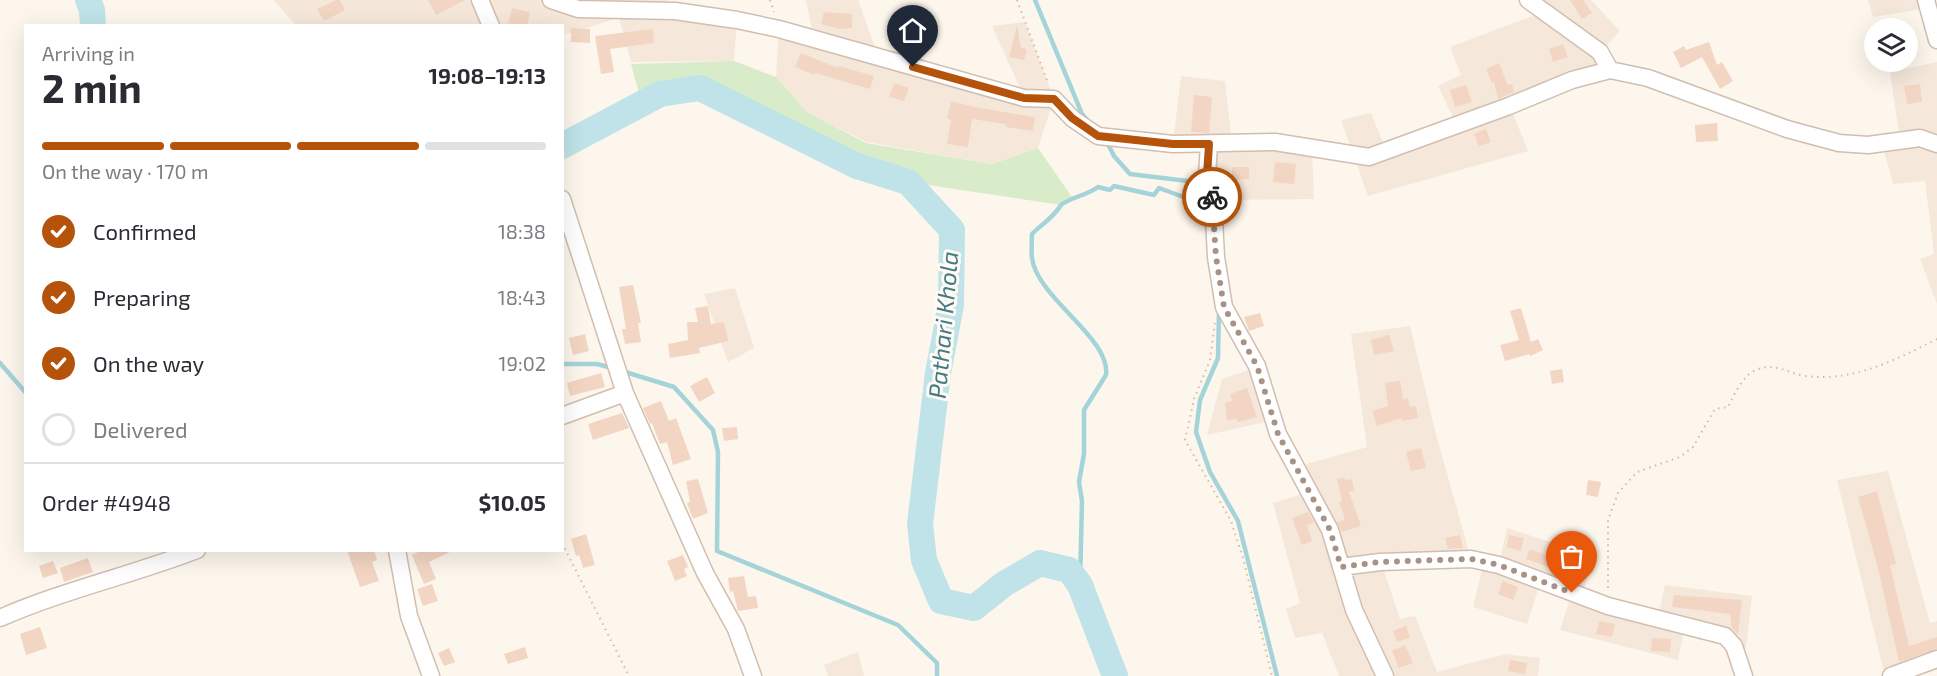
<!DOCTYPE html>
<html lang="en">
<head>
<meta charset="utf-8">
<style>
	:root { --surface:#fff; --page:#f7f7f7; --text:#2b2b33; --muted:#7c7c81; --line:#e1e1e2; --accent:#b45309 }
	body { margin:0; font-family:"Exo 2",sans-serif; background:var(--page); color:var(--text); height:100vh; display:flex; flex-direction:column; font-size:22px; white-space:nowrap }
	* { box-sizing:border-box; margin:0 }
	p { font-size:20px; color:var(--muted) }
	.icon { flex:none; width:33px; height:33px; fill:none; stroke:currentColor; stroke-width:2; stroke-linecap:round; stroke-linejoin:round }
	.map { position:relative; flex:1; overflow:hidden }
	.sheet { position:absolute; left:24px; top:24px; width:540px; height:528px; display:flex; flex-direction:column; background:var(--surface); border-radius:0px; box-shadow:0 6px 24px #0002 }
	.sheet>* { flex:none }
	.buttons { position:absolute; left:1864px; top:18px; display:grid; gap:12px }
	.buttons a { display:grid; place-items:center; width:54px; height:54px; border-radius:50%; background:var(--surface); box-shadow:0 6px 24px #0002; font-size:30px }
	.pin { position:absolute; display:grid; place-items:center; width:51px; height:51px; color:#fff; margin:-62px -26px; border-radius:50% 50% 50% 0; rotate:-45deg; box-shadow:0 0 6px #0007 }
	.pin .icon { rotate:45deg }
	.courier { position:absolute; display:grid; place-items:center; width:60px; height:60px; margin:-30px; border:4px solid #b45309; border-radius:50%; background:#fff; color:#222; box-shadow:0 2px 8px #0007 }
	.headline em { font-style:normal; font-weight:700 }
	.headline div { display:flex; flex-direction:column-reverse }
	.headline { display:flex; align-items:center; justify-content:space-between; height:102px; padding:0 18px }
	h1 { font-size:39px; font-weight:700; line-height:45px }
	.bar { display:grid; grid-template-columns:repeat(4,1fr); gap:9px 6px; align-content:center; height:72px; padding:0 18px }
	.bar i { height:8px; border-radius:4px; background:var(--line) }
	.bar .active { background:var(--accent) }
	.bar p { grid-column:span 4 }
	.line { display:flex; align-items:center; gap:15px; padding:0 18px; border-top:2px solid var(--line) }
	.line div { flex:1 }
	ol { padding:0 18px; list-style:none }
	li { display:flex; align-items:center; gap:18px; height:66px }
	li p { margin-inline-start:auto }
	li .icon { padding:6px; border-radius:50%; background:var(--accent); color:#fff; stroke-width:4 }
	li:last-child { color:var(--muted) }
	li i { width:33px; height:33px; border:3px solid var(--line); border-radius:50% }
	.map>svg:first-child { display:block }
	.residential { fill:#f5e8da }
	.green { fill:#d8ecc9 }
	.lines { fill:none; stroke-linecap:round; stroke-linejoin:round }
	.stream { stroke:#a5d3da; stroke-width:4.5 }
	.river { stroke:#bfe3e8; stroke-width:26 }
	.building { fill:#f3d5c3 }
	.minor-casing { stroke:#d1beb0; stroke-width:19 }
	.path { stroke:#d9b8a5; stroke-width:2; stroke-dasharray:1.5 4.5; stroke-linecap:butt }
	.minor { stroke:#fff; stroke-width:16 }
	.done { stroke:#a89285; stroke-width:6; stroke-dasharray:0 10.8 }
	.route { stroke:#b45309; stroke-width:8 }
	.labels { text-anchor:middle; stroke-width:6; stroke-linejoin:round; paint-order:stroke }
	.water-label { font-size:24px; font-style:italic; fill:#437c86; stroke:#fffaf3 }
</style>
</head>
<body>
<div class="map">
<svg width="1937" height="676" viewBox="0 0 1937 676">
	<rect width="100%" height="100%" fill="#fdf6ec"/>
	<!-- residential -->
	<path class="residential" d="M 273,0 L 669,0 L 643,10 L 737,20 L 734,61 L 631,62 L 619,18 L 563,35 L 562,26 L 296,25 Z
		M 806,0 L 858,0 L 879,58 L 1024,97 L 992,26 L 1025,22 L 1054,99 L 1038,148 L 992,164 L 866,142 L 807,112 L 776,77 L 779,29 L 814,39 Z
		M 1528,0 L 1591,0 L 1620,31 L 1600,52 L 1610,70 L 1510,106 L 1528,151 L 1368,196 L 1341,120 L 1371,113 L 1387,152 L 1456,124 L 1438,86 L 1461,75 L 1450,47 L 1543,12 Z
		M 1868,0 L 1926,0 L 1928,8 L 1873,17 Z
		M 1937,62 L 1937,304 L 1920,259 L 1934,254 L 1925,181 L 1893,184 L 1882,143 L 1900,140 L 1890,72 Z
		M 1181,76 L 1225,81 L 1232,143 L 1312,148 L 1314,199 L 1213,200 L 1201,152 L 1173,144 Z
		M 735,288 L 754,348 L 728,362 L 704,294 Z
		M 1410,326 L 1436,434 L 1471,559 L 1381,562 L 1400,619 L 1415,616 L 1437,672 L 1505,654 L 1540,658 L 1538,676 L 1339,676 L 1322,633 L 1295,638 L 1286,609 L 1300,603 L 1273,503 L 1309,492 L 1296,467 L 1367,447 L 1351,334 Z
		M 1254,368 L 1274,420 L 1207,435 L 1222,379 Z
		M 1888,471 L 1930,623 L 1937,621 L 1937,659 L 1885,676 L 1837,480 Z
		M 1507,528 L 1594,556 L 1582,596 L 1658,619 L 1665,585 L 1752,596 L 1746,648 L 1734,646 L 1685,625 L 1678,660 L 1560,630 L 1572,593 L 1541,581 L 1527,624 L 1473,607 L 1484,561 L 1499,564 Z
		M 858,652 L 864,676 L 828,676 L 824,665 Z"/>
	<!-- green -->
	<path class="green" d="M 734,61 L 776,77 L 807,112 L 866,143 L 992,164 L 1038,148 L 1072,197 L 1061,205 L 908,182 L 857,166 L 700,88 L 660,94 L 642,104 L 631,64 Z"/>
	<g class="lines">
		<!-- stream -->
		<path class="stream" d="M 1035,0 L 1082,114 L 1088,121
			M 1107,142 L 1114,156 L 1130,174 L 1204,183
			M 1061,205 C 1053,218 1043,223 1032,234 C 1032,241 1031,250 1032,258 C 1037,298 1111,338 1106,375 L 1084,410 L 1084,454 L 1079,482 L 1082,501 L 1080,585
			M 1061,205 C 1073,196 1086,196 1098,187 L 1110,190 L 1114,186 L 1154,195 L 1159,188 L 1189,199 L 1189,206 L 1209,208
			M 1219,310 L 1218,358 L 1200,400 L 1196,432 L 1210,472 L 1238,521 L 1277,676
			M 0,363 L 26,393
			M 562,364 L 597,364 L 612,368
			M 622,371 L 674,387 L 713,430 L 718,452 L 717,551 L 898,625 L 937,663 L 937,676"/>
		<!-- river -->
		<path class="river" d="M 88,0 L 92,10 L 93,26
			M 562,146 L 660,94 L 700,88 L 857,166 L 908,182 L 952,230 L 951,305 L 938,373 L 920,524 L 924,560 L 941,601 L 974,608 L 1004,584 L 1040,563 L 1069,570 L 1080,585 L 1115,676"/>
	</g>
	<!-- building -->
	<path class="building" d="M 336,0 L 340,0 L 345,10 L 324,21 L 317,9 Z
		M 428,0 L 465,0 L 436,15 Z
		M 1570,0 L 1583,0 L 1592,13 L 1582,19 Z
		M 512,8 L 530,12 L 527,26 L 508,23 Z
		M 824,12 L 852,14 L 852,28 L 840,29 L 821,24 Z
		M 1017,25 L 1021,48 L 1027,49 L 1024,60 L 1009,57 Z
		M 571,28 L 590,29 L 590,43 L 571,42 Z
		M 653,29 L 654,43 L 610,49 L 614,72 L 601,74 L 595,36 Z
		M 1709,42 L 1717,65 L 1722,62 L 1733,81 L 1720,89 L 1702,57 L 1681,68 L 1673,52 L 1684,46 L 1686,50 Z
		M 1563,44 L 1568,57 L 1553,62 L 1549,49 Z
		M 801,53 L 838,68 L 839,66 L 874,76 L 870,89 L 815,73 L 814,75 L 795,67 Z
		M 1499,63 L 1508,85 L 1512,84 L 1514,92 L 1498,99 L 1494,82 L 1492,83 L 1486,69 Z
		M 894,83 L 909,88 L 904,101 L 889,97 Z
		M 1920,84 L 1922,102 L 1907,104 L 1904,86 Z
		M 1466,85 L 1472,102 L 1455,107 L 1450,90 Z
		M 1194,95 L 1212,97 L 1209,133 L 1191,132 Z
		M 951,101 L 974,107 L 1035,117 L 1033,131 L 1006,127 L 1006,124 L 972,119 L 968,147 L 947,144 L 951,120 L 947,118 Z
		M 1717,123 L 1718,141 L 1696,142 L 1695,125 Z
		M 1486,129 L 1491,142 L 1479,146 L 1474,134 Z
		M 1275,162 L 1296,164 L 1294,184 L 1273,182 Z
		M 1232,167 L 1249,167 L 1249,179 L 1232,180 Z
		M 633,285 L 641,323 L 638,323 L 641,342 L 625,344 L 622,329 L 626,329 L 619,287 Z
		M 708,306 L 711,324 L 724,322 L 728,341 L 699,348 L 700,353 L 670,358 L 668,344 L 688,340 L 687,322 L 698,322 L 695,308 Z
		M 1521,308 L 1531,342 L 1538,339 L 1543,350 L 1530,356 L 1529,354 L 1505,361 L 1500,345 L 1519,340 L 1510,311 Z
		M 1260,313 L 1264,326 L 1249,331 L 1244,317 Z
		M 585,334 L 589,351 L 573,355 L 569,338 Z
		M 1389,335 L 1394,351 L 1374,355 L 1371,340 Z
		M 1562,369 L 1564,382 L 1552,384 L 1550,371 Z
		M 601,373 L 605,387 L 570,396 L 567,383 Z
		M 707,377 L 715,393 L 699,402 L 690,386 Z
		M 1400,381 L 1403,399 L 1408,398 L 1410,407 L 1416,406 L 1418,418 L 1402,421 L 1401,418 L 1377,426 L 1372,411 L 1388,406 L 1385,383 Z
		M 1247,388 L 1257,417 L 1238,422 L 1237,419 L 1227,420 L 1225,403 L 1232,401 L 1230,394 Z
		M 661,401 L 669,421 L 676,418 L 691,459 L 673,465 L 667,442 L 660,444 L 652,423 L 650,424 L 643,408 Z
		M 622,413 L 629,428 L 593,440 L 588,424 Z
		M 737,427 L 738,439 L 724,441 L 722,428 Z
		M 1421,448 L 1426,468 L 1411,471 L 1406,452 Z
		M 1344,477 L 1345,480 L 1352,479 L 1354,491 L 1349,492 L 1361,526 L 1342,532 L 1337,522 L 1344,520 L 1344,515 L 1339,502 L 1342,501 L 1337,479 Z
		M 698,479 L 708,513 L 693,519 L 687,503 L 690,502 L 686,481 Z
		M 1588,480 L 1601,482 L 1598,497 L 1586,495 Z
		M 1877,491 L 1896,564 L 1890,565 L 1909,646 L 1937,637 L 1937,649 L 1899,662 L 1878,568 L 1858,497 Z
		M 1308,512 L 1314,522 L 1307,525 L 1312,541 L 1302,545 L 1292,518 Z
		M 586,534 L 595,565 L 583,568 L 579,555 L 576,556 L 571,539 Z
		M 1460,535 L 1463,548 L 1448,549 L 1445,538 Z
		M 1509,535 L 1524,538 L 1521,551 L 1507,547 Z
		M 1530,549 L 1552,557 L 1548,567 L 1526,559 Z
		M 347,550 L 374,550 L 377,560 L 372,562 L 379,581 L 360,587 Z
		M 422,550 L 454,550 L 429,562 L 436,579 L 424,584 L 412,555 Z
		M 683,555 L 688,567 L 684,569 L 687,576 L 675,581 L 667,561 Z
		M 88,558 L 93,572 L 64,582 L 60,568 Z
		M 53,561 L 58,573 L 43,578 L 39,566 Z
		M 744,576 L 748,597 L 756,596 L 758,608 L 738,611 L 733,591 L 730,592 L 728,578 Z
		M 1503,581 L 1518,587 L 1513,600 L 1498,594 Z
		M 432,584 L 438,601 L 423,606 L 417,589 Z
		M 1674,595 L 1742,600 L 1738,634 L 1732,628 L 1730,614 L 1672,607 Z
		M 1599,621 L 1615,624 L 1612,637 L 1596,634 Z
		M 1406,626 L 1410,638 L 1397,642 L 1393,631 Z
		M 40,627 L 47,648 L 26,655 L 20,634 Z
		M 1652,638 L 1671,639 L 1670,652 L 1651,651 Z
		M 1405,645 L 1413,663 L 1399,668 L 1392,651 Z
		M 525,647 L 528,658 L 508,664 L 504,654 Z
		M 449,648 L 455,662 L 444,666 L 438,653 Z
		M 1510,660 L 1527,663 L 1525,674 L 1508,671 Z"/>
	<g class="lines">
		<defs>
			<path id="minor" d="M 480,0 L 491,26
				M 551,0 L 578,9 L 675,11 L 737,20 L 779,29 L 1024,98 L 1054,99 L 1073,119 L 1098,136 L 1173,144 L 1275,142 L 1369,157 L 1509,106 L 1572,80 L 1610,70 L 1648,78 L 1787,129 L 1839,143 L 1868,145 L 1920,138 L 1937,144
				M 1528,0 L 1600,52 L 1610,70
				M 1926,0 L 1937,40
				M 1209,144 L 1207,176 L 1213,200 L 1216,257 L 1224,307 L 1257,366 L 1278,434 L 1330,530 L 1354,610 L 1385,676
				M 562,199 L 625,393 L 705,573 L 736,629 L 753,676
				M 562,416 L 625,393
				M 397,550 L 409,616 L 431,676
				M 1341,567 L 1380,562 L 1471,559 L 1499,565 L 1608,606 L 1725,636 L 1734,646 L 1744,676
				M 0,618 C 64,590 132,575 197,550
				M 1891,676 L 1937,659"/>
		</defs>
		<!-- minor casing -->
		<use href="#minor" class="minor-casing"/>
		<!-- path -->
		<path class="path" d="M 770,0 L 774,12
			M 1017,0 L 1048,83
			M 1215,323 L 1210,360 L 1194,399 L 1185,440 L 1231,521 L 1243,558 L 1272,676
			M 562,543 L 629,676
			M 1608,588 L 1608,520 L 1618,493 L 1637,472 L 1680,457 L 1693,447 L 1715,409 L 1728,407 C 1734,395 1743,375 1756,370 C 1775,362 1787,373 1805,376 C 1854,382 1895,360 1937,339"/>
		<!-- minor -->
		<use href="#minor" class="minor"/>
	</g>
	<g class="lines">
		<!-- done -->
		<path class="done" d="M 1212,197 L 1216,257 L 1224,307 L 1257,366 L 1278,434 L 1330,530 L 1341,567 L 1380,562 L 1471,559 L 1499,565 L 1572,593"/>
		<!-- route -->
		<path class="route" d="M 913,67 L 1024,98 L 1054,99 L 1072,118 L 1098,136 L 1173,144 L 1209,144 L 1207,176 L 1212,197"/>
	</g>
	<g class="labels">
		<!-- water labels -->
		<g class="water-label">
			<text transform="translate(944 325) rotate(-85)" y="8">Pathari Khola</text>
		</g>
	</g>
</svg>
<div class="buttons">
<a><svg class="icon" aria-label="layers" viewBox="0 0 24 24"><path d="M12 4l9 5-9 5-9-5zM3 14l9 5 9-5"/></svg></a>
</div>
<div class="pin" style="left:1572px;top:593px;background:#ea580c"><svg class="icon" aria-label="bag" viewBox="0 0 24 24"><path d="M5 8h14l-1 12H6zM9 8a3 3 0 0 1 6 0"/></svg></div>
<div class="pin" style="left:913px;top:67px;background:#1f2937"><svg class="icon" aria-label="home" viewBox="0 0 24 24"><path d="M3 11l9-7 9 7M6 9v11h12V9"/></svg></div>
<div class="courier" style="left:1212px;top:197px"><svg class="icon" aria-label="bike" viewBox="0 0 24 24"><circle cx="6" cy="16" r="4"/><circle cx="18" cy="16" r="4"/><path d="M6 16l4-8h5l3 8M10 8l3 8H6M13 5h3"/></svg></div>
<section class="sheet">
<div class="headline"><div><h1>2 min</h1><p>Arriving in</p></div><em>19:08–19:13</em></div>
<div class="bar"><i class="active"></i><i class="active"></i><i class="active"></i><i></i><p>On the way · 170 m</p></div>
<ol>
<li><svg class="icon" aria-label="check" viewBox="0 0 24 24"><path d="M5 12l5 5 9-10"/></svg>Confirmed<p>18:38</p></li>
<li><svg class="icon" aria-label="check" viewBox="0 0 24 24"><path d="M5 12l5 5 9-10"/></svg>Preparing<p>18:43</p></li>
<li><svg class="icon" aria-label="check" viewBox="0 0 24 24"><path d="M5 12l5 5 9-10"/></svg>On the way<p>19:02</p></li>
<li><i></i>Delivered</li>
</ol>
<div class="line" style="height:78px"><div>Order #4948</div><b>$10.05</b></div>
</section>
</div>
</body>
</html>
